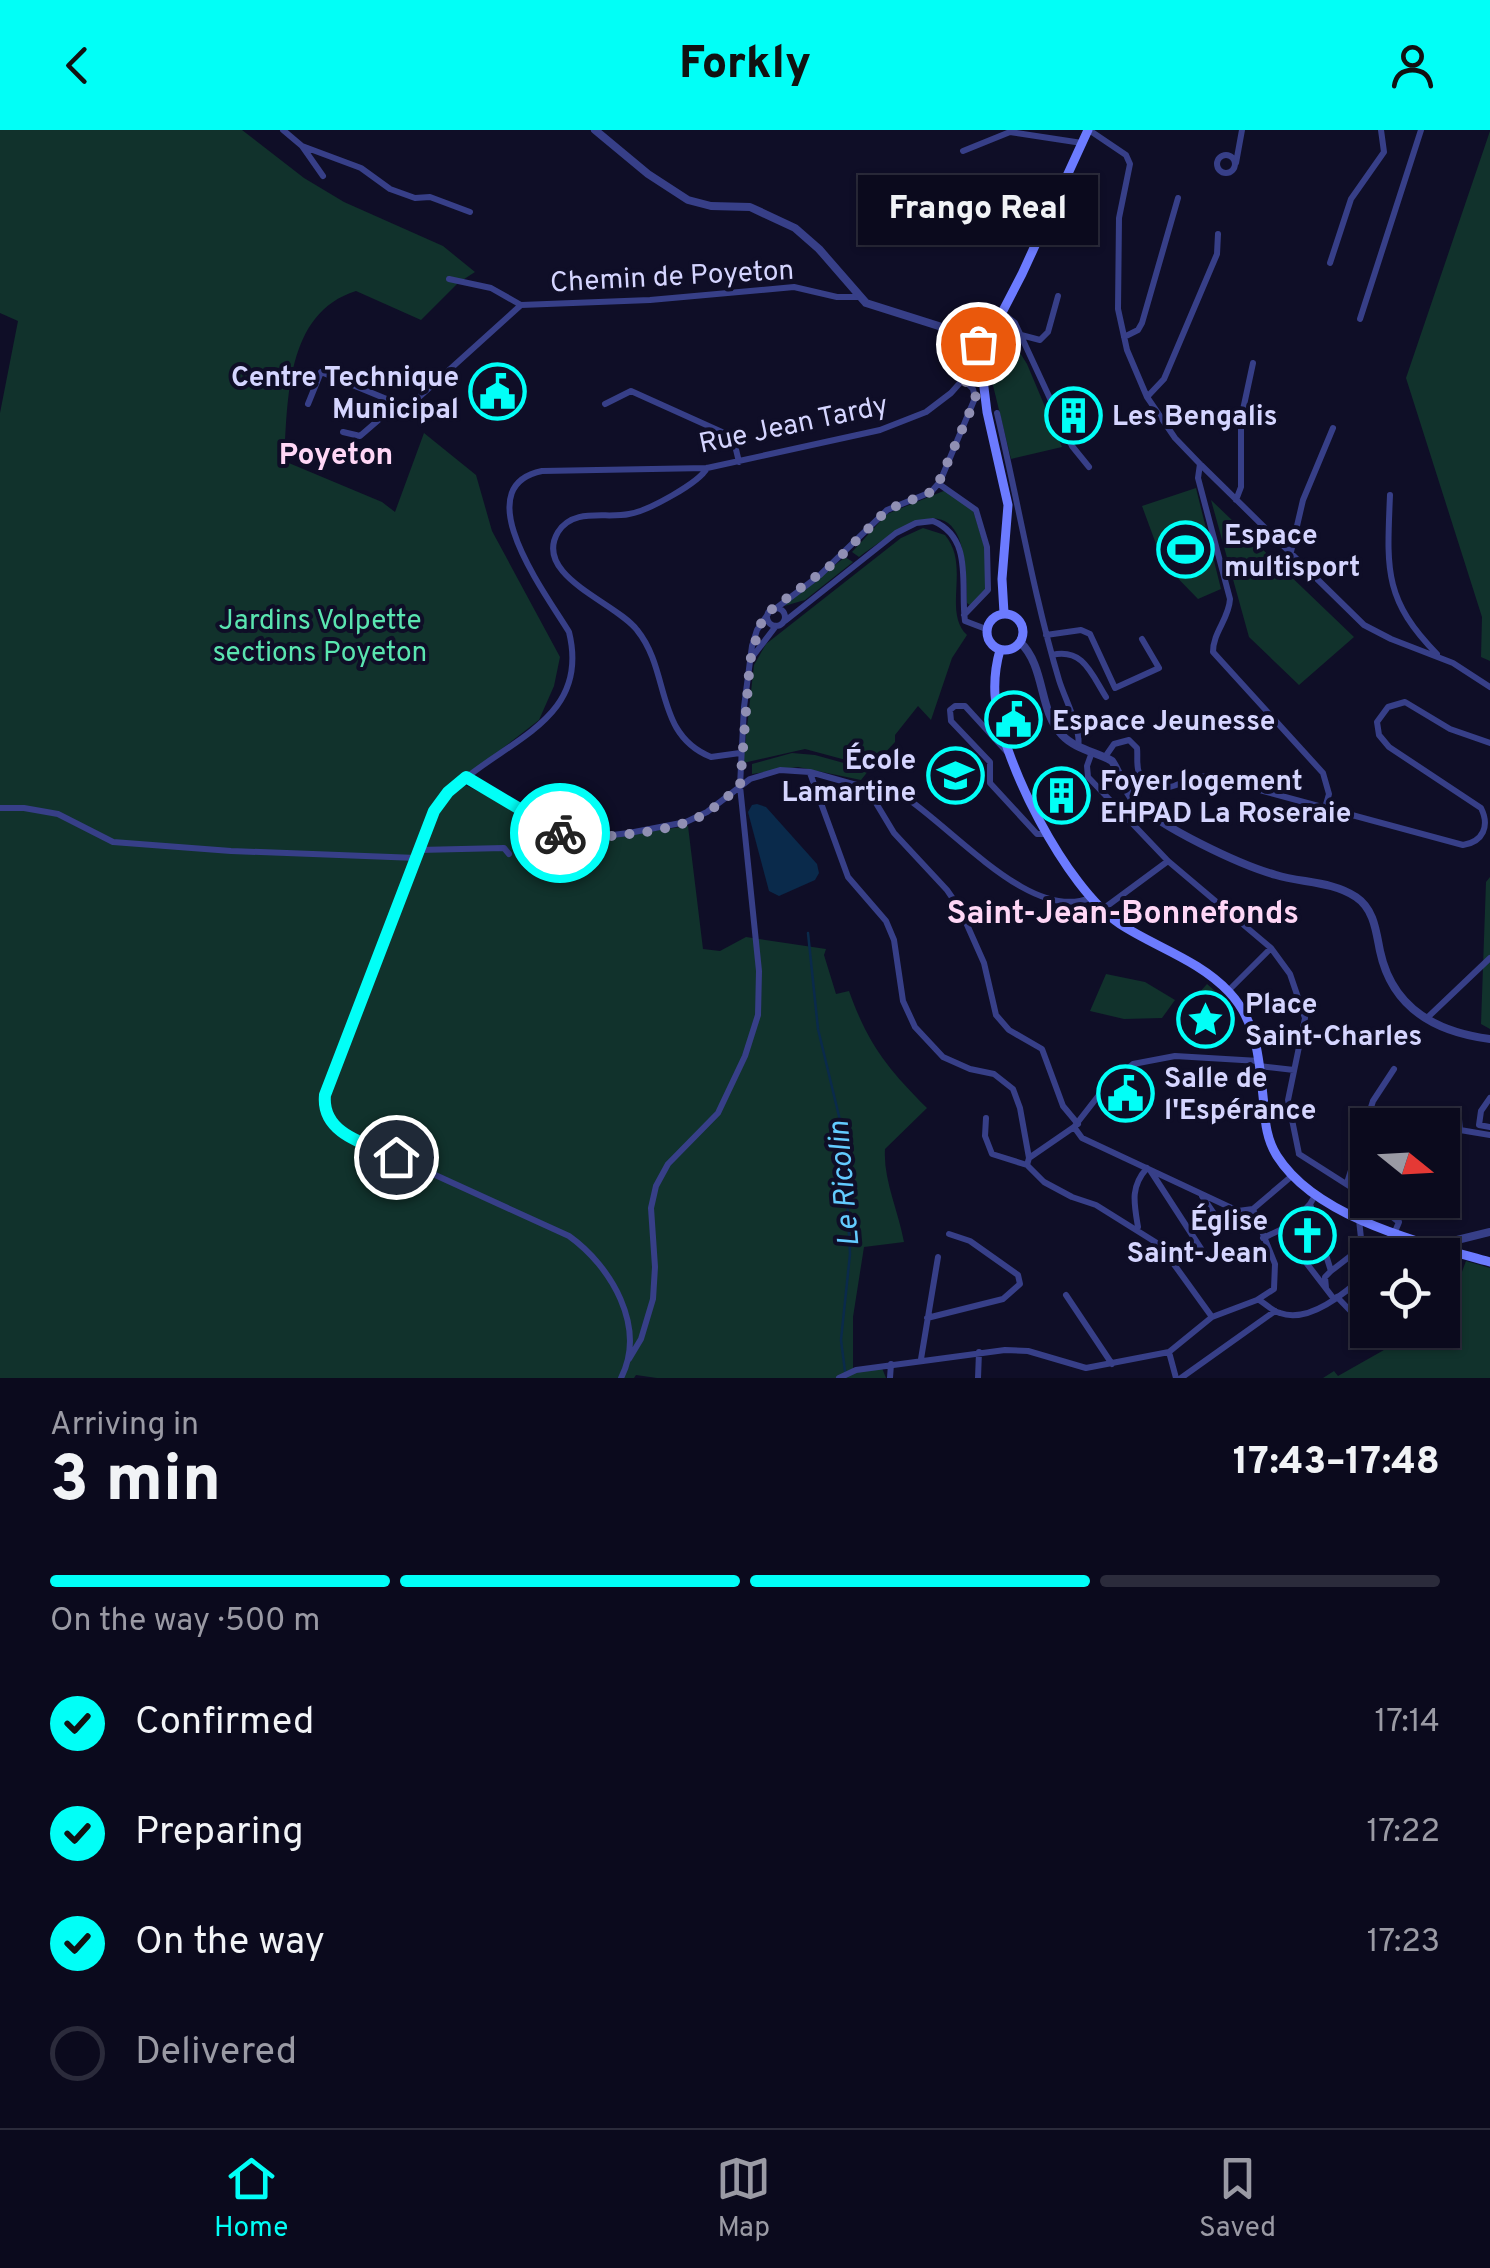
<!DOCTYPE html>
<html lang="en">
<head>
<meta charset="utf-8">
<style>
	:root { --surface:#0b0a1d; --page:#19182a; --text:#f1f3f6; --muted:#9a9aa4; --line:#2b2b3b; --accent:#01fff7 }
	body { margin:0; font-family:Overpass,sans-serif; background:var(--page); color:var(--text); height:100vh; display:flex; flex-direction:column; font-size:38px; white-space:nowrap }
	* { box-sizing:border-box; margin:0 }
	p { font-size:32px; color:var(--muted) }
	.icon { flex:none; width:55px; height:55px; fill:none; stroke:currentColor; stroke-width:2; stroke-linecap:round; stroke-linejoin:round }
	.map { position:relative; height:1248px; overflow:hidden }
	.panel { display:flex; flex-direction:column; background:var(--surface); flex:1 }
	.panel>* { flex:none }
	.needle { width:65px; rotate:108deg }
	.tools { position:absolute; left:1350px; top:978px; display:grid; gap:20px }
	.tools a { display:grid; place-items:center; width:110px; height:110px; border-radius:0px; background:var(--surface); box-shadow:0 2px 8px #0004,0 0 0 2px var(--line); font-size:50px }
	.pin { position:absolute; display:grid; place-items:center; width:85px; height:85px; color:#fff; margin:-42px; border:5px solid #fff; border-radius:50%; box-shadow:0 2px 10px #0007 }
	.courier { position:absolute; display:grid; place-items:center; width:100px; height:100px; margin:-50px; border:8px solid #01fff7; border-radius:50%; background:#fff; color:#222; box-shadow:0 2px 12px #0007 }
	.bubble { position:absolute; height:70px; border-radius:0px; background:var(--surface); box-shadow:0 2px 8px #0004,0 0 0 2px var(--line); font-size:32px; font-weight:800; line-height:70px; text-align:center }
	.summary em { font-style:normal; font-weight:800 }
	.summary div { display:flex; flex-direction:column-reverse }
	.summary { display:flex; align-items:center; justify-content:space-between; height:170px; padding:0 50px }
	h1 { font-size:65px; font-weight:800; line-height:75px }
	.bar { display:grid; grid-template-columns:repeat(4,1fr); gap:15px 10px; align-content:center; height:120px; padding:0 50px }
	.bar i { height:12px; border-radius:8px; background:var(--line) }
	.bar .selected { background:var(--accent) }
	.bar p { grid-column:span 4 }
	ol { padding:0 50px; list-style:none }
	li { display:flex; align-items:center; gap:30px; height:110px }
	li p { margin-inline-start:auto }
	li .icon { padding:10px; border-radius:50%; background:var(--accent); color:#111; stroke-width:4 }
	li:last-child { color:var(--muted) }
	li i { width:55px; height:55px; border:5px solid var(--line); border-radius:50% }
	header { display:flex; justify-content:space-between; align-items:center; height:130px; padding:0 50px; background:var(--accent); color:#111; font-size:45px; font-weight:800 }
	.dock { display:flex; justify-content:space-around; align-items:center; height:140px; border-top:2px solid var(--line); background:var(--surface); font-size:28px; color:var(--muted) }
	.dock a { display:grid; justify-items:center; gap:5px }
	.dock .selected { color:var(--accent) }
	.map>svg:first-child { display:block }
	.green { fill:#11322c }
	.water { fill:#0a2a4b }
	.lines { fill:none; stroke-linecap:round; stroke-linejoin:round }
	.stream { stroke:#0a2a4b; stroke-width:2.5 }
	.minor { stroke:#373f88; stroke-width:6 }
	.tertiary { stroke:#373f88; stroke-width:8 }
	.secondary { stroke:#6c7bff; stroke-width:9 }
	.done { stroke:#908fb3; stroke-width:10; stroke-dasharray:0 18 }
	.route { stroke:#01fff7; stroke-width:12 }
	.labels { text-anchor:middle; stroke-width:8; stroke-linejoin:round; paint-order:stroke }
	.street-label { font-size:28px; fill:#d5d5ff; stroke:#0f0e27 }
	.poi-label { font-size:28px; font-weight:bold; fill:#d5d5ff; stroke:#0f0e27; text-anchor:start }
	.park-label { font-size:28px; fill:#5ae5b0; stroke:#0f0e27 }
	.neighbourhood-label { font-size:30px; font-weight:bold; fill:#ffd7f6; stroke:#0f0e27 }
	.water-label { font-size:30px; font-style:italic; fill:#63cbff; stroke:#0f0e27 }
	.quarter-label { font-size:32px; font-weight:bold; fill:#ffd7f6; stroke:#0f0e27 }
</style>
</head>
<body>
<header><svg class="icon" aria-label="back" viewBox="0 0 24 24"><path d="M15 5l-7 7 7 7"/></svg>Forkly<svg class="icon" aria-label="person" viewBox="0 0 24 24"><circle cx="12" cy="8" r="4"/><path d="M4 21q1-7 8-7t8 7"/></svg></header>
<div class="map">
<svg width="1490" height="1248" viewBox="0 0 1490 1248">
	<rect width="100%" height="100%" fill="#0f0e27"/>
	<!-- green -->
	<path class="green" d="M 0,0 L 242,0 L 304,48 L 344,72 L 443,116 L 475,142 L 458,153 L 421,190 L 356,161 C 285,183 288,271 284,331 L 382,372 L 395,382 L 424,303 L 476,345 L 492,401 L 560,527 L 554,556 L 539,590 L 459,652 L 521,682 L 568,713 L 688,696 L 703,819 L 720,821 L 746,807 L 826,819 L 824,825 L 836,864 L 849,861 C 868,914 887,938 927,978 L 885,1019 C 883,1049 898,1080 904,1112 L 864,1117 L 853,1187 L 853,1243 L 882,1238 L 886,1248 L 657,1248 L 636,1245 L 634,1248 L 0,1248 L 0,283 L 18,191 L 0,183 Z
		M 1490,1 L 1490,531 L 1481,527 L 1482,487 L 1406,248 Z
		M 1012,203 L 1015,215 L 1027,234 L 1062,317 L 1011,329 L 988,235 L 1003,207 Z
		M 1196,358 L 1221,459 L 1198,469 L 1163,433 L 1142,376 Z
		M 946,360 L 973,380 L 985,419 L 985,460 L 971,476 L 967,473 C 967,368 934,371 859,427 L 852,422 L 887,384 Z
		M 1211,370 L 1354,507 L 1299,555 L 1249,507 Z
		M 923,398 L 945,405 C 971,436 942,481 967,505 L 952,528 L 931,590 L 918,576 L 895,605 L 895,612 L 872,637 L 805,619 L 743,633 L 754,535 L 766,514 L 901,408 Z
		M 845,427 L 853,432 L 805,470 L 784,476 Z
		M 792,623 L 815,625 L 869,640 L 861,650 L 798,637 L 752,644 L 752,634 Z
		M 1490,747 L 1490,899 L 1481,894 L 1486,752 Z
		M 1106,844 L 1145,852 L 1175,870 L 1162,888 L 1124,889 L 1090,881 Z
		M 1207,854 L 1231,875 L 1223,884 L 1199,863 Z
		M 1466,1131 L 1490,1138 L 1490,1248 L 1323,1248 L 1334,1241 L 1338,1246 L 1391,1216 L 1374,1200 L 1442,1200 L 1443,1141 L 1460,1147 Z"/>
	<!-- water -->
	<path class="water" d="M 757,674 L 766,677 L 817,734 L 819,743 L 815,750 L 779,766 L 769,761 L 748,682 L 752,675 Z"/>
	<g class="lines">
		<!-- stream -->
		<path class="stream" d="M 808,803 L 818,899 L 844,1007 L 850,1124 L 841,1210 L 845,1241"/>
		<!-- minor -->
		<path class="minor" d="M 283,0 L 302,16 L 323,46
			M 1089,0 L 1126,25 L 1130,34 L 1119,88 L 1118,179 L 1127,220 L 1147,267 L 1175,308 L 1200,334 L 1364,495 L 1391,509 L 1453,533 L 1490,557
			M 302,16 L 361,38 L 390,59 L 415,68 L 430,67 L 470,82
			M 963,21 L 1010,2 L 1082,13
			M1217 34a9 9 0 1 1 18 0a9 9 0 1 1-18 0Z
			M 1236,33 L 1242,0
			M 1330,133 L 1351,69 L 1384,22 L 1381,0
			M 449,149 L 491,158 L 521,175
			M 1002,183 L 1015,193 L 1072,316 L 1089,337
			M 1360,189 L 1421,0
			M 1021,205 L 1040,210 L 1048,202 L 1058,166
			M 1124,207 L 1138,200 L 1142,193 L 1178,68
			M 963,249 L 973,259 L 975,268 L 939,354 L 976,380 L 987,417 L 988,460 L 964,485
			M 1147,267 L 1164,249 L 1217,124 L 1218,104
			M 308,274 L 321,242 L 406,277
			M 605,274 L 631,261 L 733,307 L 739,332
			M 997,283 C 1018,371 1033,463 1059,550 C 1064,567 1082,601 1078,616
			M 343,302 L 360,306 L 382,287 L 407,278 L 521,175 L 650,170 L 794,157 L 837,167 L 858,167
			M 1200,334 L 1198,348 L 1230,469 C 1229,489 1213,502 1213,522 L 1323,643 L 1329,664 L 1325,678
			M 707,338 C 699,353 648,381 629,384 C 606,389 574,377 558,402 C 532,446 616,472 637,500 C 671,542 654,604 711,627 L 740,623
			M 1390,365 C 1387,438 1383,469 1437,524
			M 1236,370 L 1241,357 L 1241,289 L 1253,233
			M 1290,426 L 1303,370 L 1333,298
			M767 487a9 9 0 1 1 18 0a9 9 0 1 1-18 0Z
			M 775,479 L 820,445 L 887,380 L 931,362 L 938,354
			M 785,491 L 896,403 L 916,393 L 933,391 C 974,408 960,456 965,491 L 986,499
			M 1046,505 L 1081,500 L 1090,504 L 1115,558 L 1159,538 L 1142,509
			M 1052,525 C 1083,518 1091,543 1106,567
			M 753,526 L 776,496
			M 1007,622 L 965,576 L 955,576 L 950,580 L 951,591 L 990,632 L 990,653 L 1037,704 L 1048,704
			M 1092,622 L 1087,636 L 1088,647 L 1168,731 L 1271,818 L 1290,844 L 1305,888 L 1288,970 L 1299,1024
			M 1105,627 L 1114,614 L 1129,610 L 1137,618 C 1138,626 1136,635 1139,643 C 1153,677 1186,645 1208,646 L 1463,715 C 1483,712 1490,696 1481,678 L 1389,617 L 1379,605 L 1377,592 L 1388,577 L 1405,572 L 1450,599 L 1490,613
			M 810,643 L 848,747 L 886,791 L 894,810 L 903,871 L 915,897 L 943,927 L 970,939 L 994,944 L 1013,959 L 1020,978 L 1029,1028 L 1027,1035
			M 466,647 L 570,710 L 629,703 L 686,692 L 707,682 L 750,649 L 780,640 L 810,642 L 867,658 L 880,653 C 937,675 1023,795 1090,768
			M 867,658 L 894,703 L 947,760 L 960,779 L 984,833 L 996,885 L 1009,900 L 1042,919 L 1063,976 L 1078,994
			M 0,678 L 24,678 L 58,684 L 113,712 L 231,721 L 417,728
			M 419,720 L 504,718 L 509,724
			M 1103,779 L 1168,731
			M 1228,861 L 1271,818
			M 1427,888 L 1490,828
			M 1259,936 L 1294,940
			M 1490,968 L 1481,981 L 1479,995 L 1490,997
			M 986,988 L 985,1006 L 992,1024 L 1027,1035 L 1044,1052 L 1072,1067 L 1096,1075 L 1160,1115 L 1212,1187
			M 1459,989 L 1460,1000 L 1490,1005
			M 1074,997 L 1082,1008 L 1238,1081 L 1253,1079
			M 1299,1024 L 1368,1068
			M 1029,1028 L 1074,997 L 1106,956 L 1133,934 L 1175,926 L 1259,931
			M 1150,1040 L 1209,1131
			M 1347,1053 L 1373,971 L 1394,939
			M 1316,1064 L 1310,1074 L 1331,1141 L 1325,1147 L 1326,1158
			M 1202,1066 L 1221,1094
			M 1370,1070 L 1399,1092 L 1394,1104
			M 1291,1095 L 1301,1126 L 1334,1169
			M 1138,1097 C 1134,1073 1130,1057 1147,1038
			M 1263,1108 L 1291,1095 L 1310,1074
			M 1379,1125 L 1392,1103
			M 1331,1141 L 1362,1117 L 1359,1090
			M 1066,1165 L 1112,1234
			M 1337,1167 L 1368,1199
			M 1259,1170 C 1266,1174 1272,1181 1280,1183 C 1309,1194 1348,1161 1368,1142
			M 927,1188 L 1003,1169 L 1020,1154 L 1018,1145 L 970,1111 L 949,1104
			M 1370,1200 L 1386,1209
			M 1169,1222 L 1176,1248
			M 629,1229 L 641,1209 L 653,1169 L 655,1137 L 651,1078 L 656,1056 L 668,1034 L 718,983 L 745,926 L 758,885 L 759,841 L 740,656 L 744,577 L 752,516 L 757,500 L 768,484
			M 921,1229 L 938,1127
			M 621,1248 C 647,1197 611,1136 569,1106 L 341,1002 C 324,987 323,973 328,953 L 435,681 C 478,614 594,603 569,502 C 548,467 464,357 542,341 L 707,338 L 880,300 L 926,282 L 951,263 L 974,237 L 980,235
			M 839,1248 L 856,1240 L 1005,1220 L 1028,1221 L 1086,1238 L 1169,1222 L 1212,1187 L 1257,1170 L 1274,1159 L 1275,1134 L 1253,1079 L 1293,1045
			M 890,1248 L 891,1234
			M 978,1248 L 979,1222
			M 1181,1248 L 1275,1181"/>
		<!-- tertiary -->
		<path class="tertiary" d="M 595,0 L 648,44 L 688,70 L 711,76 L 750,77 L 795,98 L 819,119 L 866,173 L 945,198 L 984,216
			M 1020,512 C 1046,537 1038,580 1062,605 C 1075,619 1096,622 1112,631 C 1121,644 1123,659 1134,671 C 1160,697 1240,735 1276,745 C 1302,753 1332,751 1356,767 C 1374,779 1376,801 1380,821 C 1392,878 1435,902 1490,909
			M 1441,1118 L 1453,1111 L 1490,1102"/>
		<!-- secondary -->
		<path class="secondary" d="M 1004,483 L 1002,449 L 1008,375 L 987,282 L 980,225 L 1022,144 L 1088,0
			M987 502a18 18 0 1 1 36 0a18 18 0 1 1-36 0Z
			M 1000,520 C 996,534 994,549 995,565 C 1000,629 1066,758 1120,794 C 1155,817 1199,830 1229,862 C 1259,894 1259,933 1264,975 C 1265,993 1267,1010 1277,1026 C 1317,1089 1423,1113 1490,1132"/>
	</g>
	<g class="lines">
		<!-- done -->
		<path class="done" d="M 560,703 L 570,710 C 610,705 657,705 695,689 C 712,681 726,668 740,656 L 750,531 L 760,495 L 771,480 L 834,433 L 887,380 L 931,362 L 938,354 L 976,268 L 973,259 L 963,249 L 980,235 L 984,216 L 978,214"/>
		<!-- route -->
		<path class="route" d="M 396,1027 C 366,1014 321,1004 325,965 L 434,681 L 448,662 L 466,647 L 560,703"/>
	</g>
	<!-- icons -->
	<defs>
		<symbol id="civic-ring" viewBox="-11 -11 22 22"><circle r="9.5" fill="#0f0e27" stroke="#01fff7" stroke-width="1.5"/><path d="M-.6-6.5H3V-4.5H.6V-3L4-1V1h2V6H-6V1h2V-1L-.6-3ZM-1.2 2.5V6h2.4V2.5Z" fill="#01fff7"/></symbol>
		<symbol id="building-ring" viewBox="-11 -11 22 22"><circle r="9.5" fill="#0f0e27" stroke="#01fff7" stroke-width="1.5"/><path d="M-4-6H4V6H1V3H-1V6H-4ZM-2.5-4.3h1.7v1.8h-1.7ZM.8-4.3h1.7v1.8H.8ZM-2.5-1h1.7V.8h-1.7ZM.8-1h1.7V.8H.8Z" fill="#01fff7"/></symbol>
		<symbol id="stadium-ring" viewBox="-11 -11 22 22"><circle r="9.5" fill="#0f0e27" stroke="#01fff7" stroke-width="1.5"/><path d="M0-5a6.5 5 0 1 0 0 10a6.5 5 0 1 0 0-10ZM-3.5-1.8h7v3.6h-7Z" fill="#01fff7"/></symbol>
		<symbol id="school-ring" viewBox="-11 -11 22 22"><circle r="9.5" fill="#0f0e27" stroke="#01fff7" stroke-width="1.5"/><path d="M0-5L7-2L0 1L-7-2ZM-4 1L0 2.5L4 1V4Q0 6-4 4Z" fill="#01fff7"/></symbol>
		<symbol id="sight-ring" viewBox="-11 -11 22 22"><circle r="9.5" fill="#0f0e27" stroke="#01fff7" stroke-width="1.5"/><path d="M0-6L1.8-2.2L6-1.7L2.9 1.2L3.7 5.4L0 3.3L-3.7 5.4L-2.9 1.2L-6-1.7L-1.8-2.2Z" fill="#01fff7"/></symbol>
		<symbol id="church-ring" viewBox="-11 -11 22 22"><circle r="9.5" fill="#0f0e27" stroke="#01fff7" stroke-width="1.5"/><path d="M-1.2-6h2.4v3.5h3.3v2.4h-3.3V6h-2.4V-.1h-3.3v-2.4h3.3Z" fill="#01fff7"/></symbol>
	</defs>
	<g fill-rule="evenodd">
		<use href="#civic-ring" x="466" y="230" width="63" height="63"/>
		<use href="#building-ring" x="1042" y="254" width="63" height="63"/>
		<use href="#stadium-ring" x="1154" y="388" width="63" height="63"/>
		<use href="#civic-ring" x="982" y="558" width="63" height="63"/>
		<use href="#school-ring" x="924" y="614" width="63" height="63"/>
		<use href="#building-ring" x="1030" y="634" width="63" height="63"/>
		<use href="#sight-ring" x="1174" y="858" width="63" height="63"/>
		<use href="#civic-ring" x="1094" y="932" width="63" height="63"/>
		<use href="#church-ring" x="1276" y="1074" width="63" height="63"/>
	</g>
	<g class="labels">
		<!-- street labels -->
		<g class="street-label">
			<text transform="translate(672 145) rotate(-3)" y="10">Chemin de Poyeton</text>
			<text transform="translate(793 293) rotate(-12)" y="10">Rue Jean Tardy</text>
		</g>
		<!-- poi labels -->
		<g class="poi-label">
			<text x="459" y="256" text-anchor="end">Centre Technique<tspan x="459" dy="32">Municipal</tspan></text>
			<text x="1112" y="295">Les Bengalis</text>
			<text x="1224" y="414">Espace<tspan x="1224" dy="32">multisport</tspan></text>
			<text x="1052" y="600">Espace Jeunesse</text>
			<text x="916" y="639" text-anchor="end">École<tspan x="916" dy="32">Lamartine</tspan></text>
			<text x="1100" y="660">Foyer logement<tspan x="1100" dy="32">EHPAD La Roseraie</tspan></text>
			<text x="1245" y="883">Place<tspan x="1245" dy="32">Saint-Charles</tspan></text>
			<text x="1164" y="957">Salle de<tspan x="1164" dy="32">l'Espérance</tspan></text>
			<text x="1268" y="1100" text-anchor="end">Église<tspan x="1268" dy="32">Saint-Jean</tspan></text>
		</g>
		<!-- park labels -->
		<g class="park-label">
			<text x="320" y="499">Jardins Volpette<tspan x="320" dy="32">sections Poyeton</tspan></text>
		</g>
		<!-- neighbourhood labels -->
		<g class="neighbourhood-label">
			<text x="336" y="334">Poyeton</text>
		</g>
		<!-- water labels -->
		<g class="water-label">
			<text transform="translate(843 1054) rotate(-95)" y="10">Le Ricolin</text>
		</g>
		<!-- quarter labels -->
		<g class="quarter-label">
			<text x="1123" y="793">Saint-Jean-Bonnefonds</text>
		</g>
	</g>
</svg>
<div class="tools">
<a><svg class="needle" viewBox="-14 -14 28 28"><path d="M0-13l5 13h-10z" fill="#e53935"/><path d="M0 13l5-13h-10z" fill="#9a9aa4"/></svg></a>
<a><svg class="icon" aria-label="locate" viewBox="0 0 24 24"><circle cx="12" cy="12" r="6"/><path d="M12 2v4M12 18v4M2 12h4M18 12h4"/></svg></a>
</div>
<div class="pin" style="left:978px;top:214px;background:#ea580c"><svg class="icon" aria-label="bag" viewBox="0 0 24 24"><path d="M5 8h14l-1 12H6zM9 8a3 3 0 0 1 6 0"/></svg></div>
<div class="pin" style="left:396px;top:1027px;background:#1f2937"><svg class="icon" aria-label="home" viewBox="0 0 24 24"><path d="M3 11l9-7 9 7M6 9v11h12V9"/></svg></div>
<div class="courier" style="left:560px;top:703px"><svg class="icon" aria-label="bike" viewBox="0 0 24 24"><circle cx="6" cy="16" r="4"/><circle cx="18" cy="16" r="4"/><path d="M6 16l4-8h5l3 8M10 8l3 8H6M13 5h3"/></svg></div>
<div class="bubble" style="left:858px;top:45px;width:240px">Frango Real</div>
</div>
<section class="panel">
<div class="summary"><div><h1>3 min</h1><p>Arriving in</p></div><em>17:43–17:48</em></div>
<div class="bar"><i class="selected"></i><i class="selected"></i><i class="selected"></i><i></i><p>On the way · 500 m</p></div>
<ol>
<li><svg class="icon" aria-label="check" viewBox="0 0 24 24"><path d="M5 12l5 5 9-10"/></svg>Confirmed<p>17:14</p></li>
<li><svg class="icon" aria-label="check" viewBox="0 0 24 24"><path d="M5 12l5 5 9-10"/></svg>Preparing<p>17:22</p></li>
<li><svg class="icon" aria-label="check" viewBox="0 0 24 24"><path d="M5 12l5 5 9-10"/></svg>On the way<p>17:23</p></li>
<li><i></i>Delivered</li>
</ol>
</section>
<nav class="dock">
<a class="selected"><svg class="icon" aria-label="home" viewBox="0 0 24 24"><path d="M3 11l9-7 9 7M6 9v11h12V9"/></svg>Home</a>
<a><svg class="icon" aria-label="map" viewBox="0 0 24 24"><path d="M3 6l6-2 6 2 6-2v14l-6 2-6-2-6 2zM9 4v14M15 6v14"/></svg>Map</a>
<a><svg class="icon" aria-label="saved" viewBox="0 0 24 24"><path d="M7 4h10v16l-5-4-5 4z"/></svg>Saved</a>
</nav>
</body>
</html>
